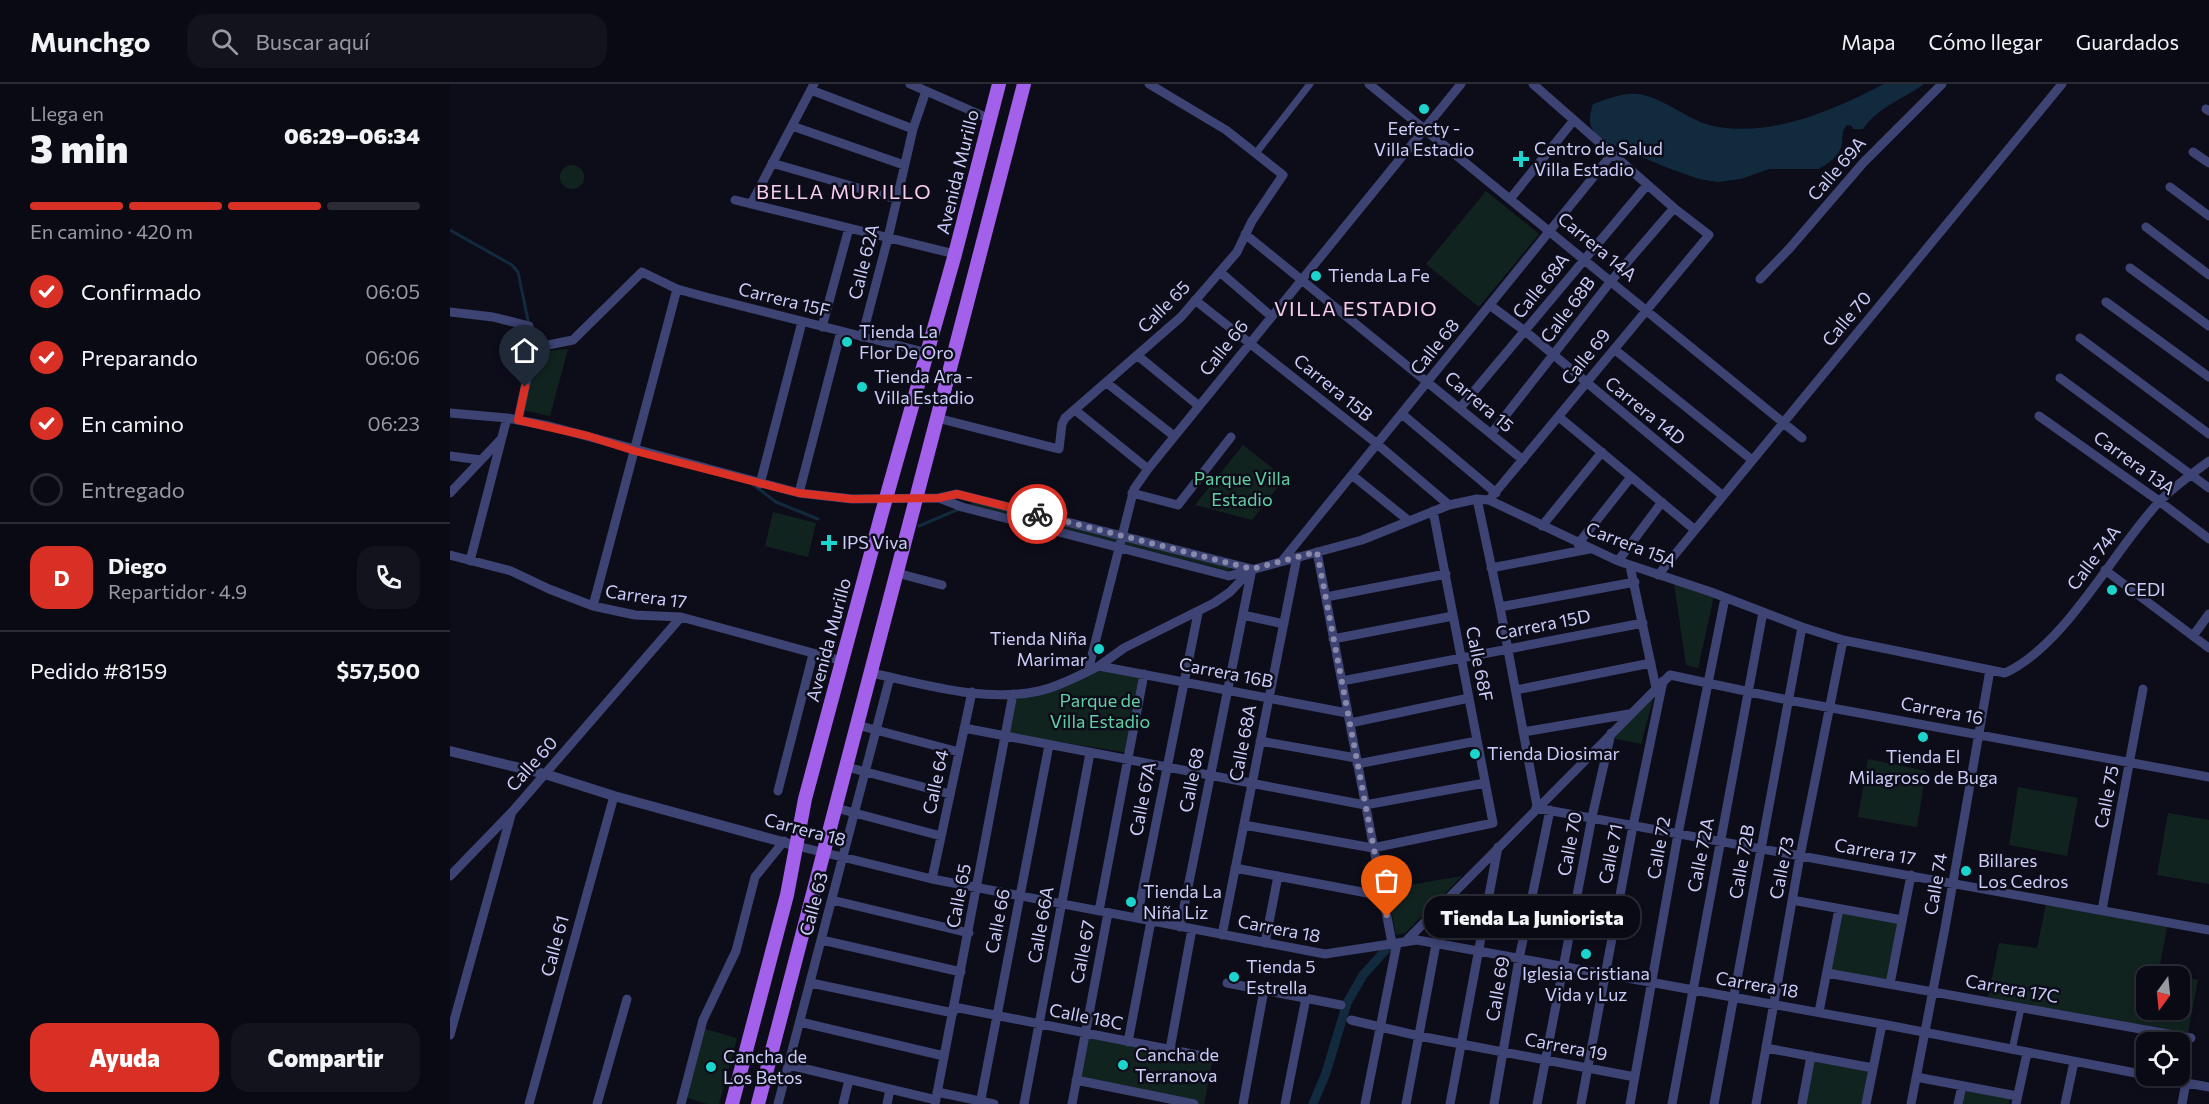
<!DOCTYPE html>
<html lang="es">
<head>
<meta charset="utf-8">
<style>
	:root { --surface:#0a0a14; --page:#13131d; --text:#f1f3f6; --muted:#999aa0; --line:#2a2b34; --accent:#d93025 }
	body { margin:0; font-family:Commissioner,sans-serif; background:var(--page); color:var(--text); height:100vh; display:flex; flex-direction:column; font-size:22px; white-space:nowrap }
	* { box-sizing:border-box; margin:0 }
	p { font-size:20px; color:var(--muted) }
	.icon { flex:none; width:33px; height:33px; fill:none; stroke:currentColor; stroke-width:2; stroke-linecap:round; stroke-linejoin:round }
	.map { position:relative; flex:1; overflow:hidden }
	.panel { display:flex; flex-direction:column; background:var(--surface); width:450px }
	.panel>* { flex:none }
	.needle { width:39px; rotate:195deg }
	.buttons { position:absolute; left:1686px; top:882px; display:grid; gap:12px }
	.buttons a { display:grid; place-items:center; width:54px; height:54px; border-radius:12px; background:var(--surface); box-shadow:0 3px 9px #0003,0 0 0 2px var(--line); font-size:30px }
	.pin { position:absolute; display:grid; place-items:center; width:51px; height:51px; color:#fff; margin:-62px -26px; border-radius:50% 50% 50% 0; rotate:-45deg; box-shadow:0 0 6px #0007 }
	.pin .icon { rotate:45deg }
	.courier { position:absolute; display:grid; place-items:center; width:60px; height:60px; margin:-30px; border:4px solid #d93025; border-radius:50%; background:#fff; color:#222; box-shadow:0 2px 8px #0007 }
	.bubble { position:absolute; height:42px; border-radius:18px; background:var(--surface); box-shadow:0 3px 9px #0003,0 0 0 2px var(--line); font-size:20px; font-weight:800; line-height:42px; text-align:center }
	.summary em { font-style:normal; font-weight:800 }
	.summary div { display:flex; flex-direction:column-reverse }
	.summary { display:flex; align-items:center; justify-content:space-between; height:102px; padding:0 30px }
	h1 { font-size:39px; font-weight:800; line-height:45px }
	.bar { display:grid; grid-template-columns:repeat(4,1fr); gap:9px 6px; align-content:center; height:72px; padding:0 30px }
	.bar i { height:8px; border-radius:4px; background:var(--line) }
	.bar .current { background:var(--accent) }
	.bar p { grid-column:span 4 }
	.line { display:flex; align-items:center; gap:15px; padding:0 30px; border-top:2px solid var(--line) }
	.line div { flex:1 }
	.round { display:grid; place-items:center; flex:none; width:63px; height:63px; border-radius:18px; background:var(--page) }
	ol { padding:0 30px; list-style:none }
	li { display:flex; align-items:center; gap:18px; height:66px }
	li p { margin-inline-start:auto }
	li .icon { padding:6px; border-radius:50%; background:var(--accent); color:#fff; stroke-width:4 }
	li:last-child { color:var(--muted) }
	li i { width:33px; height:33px; border:3px solid var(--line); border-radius:50% }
	.button { display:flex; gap:12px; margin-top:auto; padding:12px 30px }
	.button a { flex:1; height:69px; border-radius:18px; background:var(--accent); color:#fff; font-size:24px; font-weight:800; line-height:69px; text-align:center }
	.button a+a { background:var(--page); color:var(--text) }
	header { display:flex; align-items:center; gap:36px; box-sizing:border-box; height:84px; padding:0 30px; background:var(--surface); border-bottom:2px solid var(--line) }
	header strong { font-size:28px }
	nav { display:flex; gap:33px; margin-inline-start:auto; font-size:21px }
	.search { width:420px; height:54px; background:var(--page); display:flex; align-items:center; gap:15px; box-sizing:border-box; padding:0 21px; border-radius:18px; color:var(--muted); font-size:22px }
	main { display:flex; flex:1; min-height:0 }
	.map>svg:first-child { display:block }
	.green { fill:#11231f; fill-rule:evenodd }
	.water { fill:#122a3d }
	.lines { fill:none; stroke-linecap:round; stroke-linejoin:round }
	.stream { stroke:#122a3d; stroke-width:3 }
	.canal { stroke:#122a3d; stroke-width:9 }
	.pedestrian { stroke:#3d4373; stroke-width:7 }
	.minor { stroke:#3d4373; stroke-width:9 }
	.tertiary { stroke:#3d4373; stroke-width:10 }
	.primary { stroke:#a360eb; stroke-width:14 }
	.done { stroke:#898aab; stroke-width:6; stroke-dasharray:0 10.8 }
	.route { stroke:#d93025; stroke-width:8 }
	.poi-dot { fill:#1bd5cc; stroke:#0d0d1a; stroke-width:2 }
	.labels { text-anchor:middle; stroke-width:5; stroke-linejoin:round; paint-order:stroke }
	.poi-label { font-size:18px; fill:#cccdf9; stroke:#0d0d1a; text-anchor:start }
	.street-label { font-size:18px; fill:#cccdf9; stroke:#0d0d1a }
	.park-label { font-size:18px; fill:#62cea3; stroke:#0d0d1a }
	.neighbourhood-label { font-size:20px; letter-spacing:1.5px; fill:#f9cdef; stroke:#0d0d1a }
</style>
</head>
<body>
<header>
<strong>Munchgo</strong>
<div class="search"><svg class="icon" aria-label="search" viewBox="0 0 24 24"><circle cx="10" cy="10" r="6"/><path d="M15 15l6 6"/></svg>Buscar aquí</div>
<nav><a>Mapa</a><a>Cómo llegar</a><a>Guardados</a></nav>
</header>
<main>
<section class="panel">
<div class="summary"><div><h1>3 min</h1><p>Llega en</p></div><em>06:29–06:34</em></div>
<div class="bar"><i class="current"></i><i class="current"></i><i class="current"></i><i></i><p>En camino · 420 m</p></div>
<ol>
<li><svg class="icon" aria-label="check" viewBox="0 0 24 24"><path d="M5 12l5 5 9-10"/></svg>Confirmado<p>06:05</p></li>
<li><svg class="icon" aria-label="check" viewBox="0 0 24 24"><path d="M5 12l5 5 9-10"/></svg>Preparando<p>06:06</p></li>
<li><svg class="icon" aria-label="check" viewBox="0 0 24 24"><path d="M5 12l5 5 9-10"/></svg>En camino<p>06:23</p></li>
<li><i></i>Entregado</li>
</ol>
<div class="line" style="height:108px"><b class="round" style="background:var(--accent);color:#fff">D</b><div><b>Diego</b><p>Repartidor · 4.9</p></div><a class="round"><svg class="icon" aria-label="phone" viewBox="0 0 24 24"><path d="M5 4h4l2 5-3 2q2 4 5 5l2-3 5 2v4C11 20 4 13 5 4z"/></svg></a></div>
<div class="line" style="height:78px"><div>Pedido #8159</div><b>$57,500</b></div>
<div class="button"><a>Ayuda</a><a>Compartir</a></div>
</section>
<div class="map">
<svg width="1759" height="1020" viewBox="0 0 1759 1020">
	<rect width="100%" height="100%" fill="#0d0d1a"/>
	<!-- green -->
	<path class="green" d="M110 93a12 12 0 1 1 24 0a12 12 0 1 1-24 0Z
		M 1036,107 L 1089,150 L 1029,223 L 976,180 Z
		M 118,265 L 100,332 L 73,326 L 87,268 Z
		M 793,361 L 835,394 L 802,436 L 745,421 Z
		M 522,418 L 781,483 L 780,487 L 521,421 Z
		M 323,428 L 366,439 L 358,473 L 315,462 Z
		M 1224,500 L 1264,512 L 1248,584 L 1236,581 Z
		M 650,585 L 692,593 L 679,669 L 560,650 L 567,613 Z
		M 1205,608 L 1191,660 L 1162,654 Z
		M 1418,675 L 1476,687 L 1467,743 L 1408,733 Z
		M 1568,703 L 1628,714 L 1617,772 L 1559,761 Z
		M 1718,729 L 1759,736 L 1759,800 L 1707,791 Z
		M 1012,792 L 955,849 L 946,851 L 937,805 Z
		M 1596,820 L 1717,843 L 1709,887 L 1748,896 L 1738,949 L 1538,913 L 1549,859 L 1587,864 ZM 1696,892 L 1730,892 L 1730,926 L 1696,926 Z
		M 1390,828 L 1448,839 L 1437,897 L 1380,887 Z
		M 255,945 L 287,954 L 269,1020 L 257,1020 L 234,1013 Z
		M 635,949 L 763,974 L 754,1020 L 744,1020 L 626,996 Z
		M 1363,977 L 1420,987 L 1414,1020 L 1355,1020 Z
		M 1515,1005 L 1560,1014 L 1559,1020 L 1512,1020 Z"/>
	<!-- water -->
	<path class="water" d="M 1434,0 L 1474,0 C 1453,15 1427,24 1413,45 L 1403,45 L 1402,42 L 1397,41 C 1391,48 1393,52 1392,60 C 1390,72 1378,80 1368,85 L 1319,85 L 1291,95 L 1267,98 L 1249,95 L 1218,84 L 1151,56 C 1138,42 1138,37 1143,20 C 1155,16 1166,11 1179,10 C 1207,7 1233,35 1263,42 C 1323,54 1383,26 1434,0 Z"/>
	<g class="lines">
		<!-- stream -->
		<path class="stream" d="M 0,146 L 62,181 L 68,188 L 79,241
			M 301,399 L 326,418 L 368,435
			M 469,442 L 509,425"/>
		<!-- canal -->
		<path class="canal" d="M 863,1020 L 876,989 L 897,919 L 913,891 L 942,859"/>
		<!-- pedestrian -->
		<path class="pedestrian" d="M 806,69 L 860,0
			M 1562,966 L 1571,924"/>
		<!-- minor -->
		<path class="minor" d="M 460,0 L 540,35
			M 919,0 L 1352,354
			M 361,6 L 463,45
			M 1756,25 L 1759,27
			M 342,42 L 454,81
			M 1743,68 L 1759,79
			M 322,79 L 446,115
			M 1720,103 L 1759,132
			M 1060,115 L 1124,36
			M 285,116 L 505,170
			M 301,120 L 364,0
			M 1696,143 L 1759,191
			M 795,150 L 1073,376
			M 1680,184 L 1759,242
			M 770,188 L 821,232
			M 1310,195 L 1339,165 L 1413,79 L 1492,0
			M 745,216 L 926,359 L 999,421
			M 1656,218 L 1759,293
			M 1041,222 L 1075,247 L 1273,412
			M 0,228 L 43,233 L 79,242 L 82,271 L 68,336
			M 372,243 L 399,144
			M 412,253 L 438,154 L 463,45 L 476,7
			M 1630,254 L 1759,350
			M 83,264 L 123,256 L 192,188 L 227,205 L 256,213 L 478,269
			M 1164,265 L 1302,376
			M 687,271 L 749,322
			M 1610,294 L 1759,404
			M 657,299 L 724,352
			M 1010,324 L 1197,101
			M 625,326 L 698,385
			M 0,329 L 57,334 L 99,342 L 349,409 L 402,415 L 489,414 L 507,410 L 802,485
			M 952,330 L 1046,409
			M 1589,332 L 1709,417 L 1759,455
			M 1109,333 L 1245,446
			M 487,334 L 609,365 L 612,340 L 615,334 L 731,233 L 787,168 L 802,137 L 833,91 L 776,46 L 699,0
			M 1041,350 L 1161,197 L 1224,124
			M 0,372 L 31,376
			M 902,391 L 959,437
			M 310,400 L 352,238
			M 0,409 L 51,355
			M 349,409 L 391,247
			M 682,409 L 728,421 L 781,353
			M 489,414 L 512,423 L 779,492 L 912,456 L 999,421 L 1027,415 L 1039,416 L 1168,477 L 1261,508 L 1352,543 L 1393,556 L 1555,589 C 1616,561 1663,467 1709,418 C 1723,403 1742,390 1759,377
			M 1027,415 L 1050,523 L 1087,722
			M 1039,416 L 1259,151 L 1224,124 L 1083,0
			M 1092,442 L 1152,368
			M 1128,460 L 1181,393
			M 867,468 L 942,859
			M 0,471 L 61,487 L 99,505 L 143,522 L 185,531 L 231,533 L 392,577
			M 20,477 L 57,334
			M 832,477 L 1162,70
			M 1168,477 L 1212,418
			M 1180,482 L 1206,604
			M 1041,484 L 1139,465
			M 1655,486 L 1759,564
			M 447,489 L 492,501
			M 1208,491 L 1612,0
			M 876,513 L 996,490
			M 143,522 L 227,205
			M 1050,523 L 1185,498
			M 793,531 L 834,540
			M 1743,552 L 1759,530
			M 883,555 L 1003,532
			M 649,582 L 674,564 L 764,519 L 780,508 L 798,489
			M 638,587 L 684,405 L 698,385 L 1011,0
			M 421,589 C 474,600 534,619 589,607 C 611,602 630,591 649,582 L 897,629
			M 892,597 L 1193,539
			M 1066,606 L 1201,579
			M 900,639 L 1019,614
			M 407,641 L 509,668
			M 514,644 L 915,721 L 1035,699
			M 1073,648 L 1179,630
			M 810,657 L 906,674
			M 907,680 L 1027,657
			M 397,683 L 500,710
			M 328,707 L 363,570
			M 386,724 L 491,752
			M 1086,724 L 1759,846
			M 794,741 L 923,764 L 1043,739 L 983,427
			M 347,762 L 482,795 L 875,870 L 967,856 L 1432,940 L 1696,991
			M 785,784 L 933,812
			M 0,792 L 62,728 L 231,533
			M 482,795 L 522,608
			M 382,816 L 519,849
			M 1342,816 L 1452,836
			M 1652,826 L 1693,605
			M 649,827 L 694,590
			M 687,834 L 748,529
			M 730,843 L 802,485
			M 772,851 L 847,473
			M 372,856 L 511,888
			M 956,857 L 1220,591 L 1338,616 L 1759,693
			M 815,859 L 828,792
			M 1377,889 L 1741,954
			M 361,899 L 503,929
			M 777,899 L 891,921
			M 1440,900 L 1461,791
			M 504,923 L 763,974
			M 1369,928 L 1389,825
			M 901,936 L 969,952 L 1185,993
			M 350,938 L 494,972
			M 0,951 L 61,731
			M 678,958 L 701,837
			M 1316,964 L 1423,984
			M 720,965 L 742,845
			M 339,981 L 486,1016
			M 1699,992 L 1759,1003
			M 1466,993 L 1567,1012
			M 626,996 L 744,1020
			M 487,1008 L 544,1020
			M 79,1020 L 164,712
			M 147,1020 L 177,915
			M 231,1020 L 253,936 L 286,867 L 305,793 L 334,757
			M 328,1020 L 440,593
			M 393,1020 L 399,996
			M 437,1020 L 440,1005
			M 485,1020 L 563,610
			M 530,1020 L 599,661
			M 574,1020 L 640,669
			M 622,1020 L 658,829
			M 793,1020 L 814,906
			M 835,1020 L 856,914
			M 915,1020 L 947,859
			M 956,1020 L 986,860
			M 1000,1020 L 1048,763
			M 1044,1020 L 1069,875 L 1100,726
			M 1087,1020 L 1142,733 L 1161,649
			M 1131,1020 L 1183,742 L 1213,597
			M 1180,1020 L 1228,750 L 1275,514
			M 1222,1020 L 1313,528
			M 1264,1020 L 1352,543
			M 1306,1020 L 1350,772 L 1393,556
			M 1352,1020 L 1361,972
			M 1416,1020 L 1432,940
			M 1461,1020 L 1495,844 L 1540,586
			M 1508,1020 L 1512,1002
			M 1566,1020 L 1577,969
			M 1615,1020 L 1624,978
			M 1732,1020 L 1736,998"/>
		<!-- tertiary -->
		<path class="tertiary" d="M 0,667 L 95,690 L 164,712 L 347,762"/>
		<!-- primary -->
		<path class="primary" d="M 282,1020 L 337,811 L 355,715 L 431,432 L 505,170 L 549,0
			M 308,1020 C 399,681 485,340 574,0"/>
	</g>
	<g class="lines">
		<!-- done -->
		<path class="done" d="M 587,430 L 802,485 L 867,468 L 937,833"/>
		<!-- route -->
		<path class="route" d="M 75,303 L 68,336 L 138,352 L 185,367 L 349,409 L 402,415 L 489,414 L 507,410 L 587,430"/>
	</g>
	<!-- markers -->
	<g class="poi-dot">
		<circle cx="974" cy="25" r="6"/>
		<path d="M1068 66h6v6h6v6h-6v6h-6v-6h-6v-6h6z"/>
		<circle cx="866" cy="192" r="6"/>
		<circle cx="397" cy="258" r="6"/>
		<circle cx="412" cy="303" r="6"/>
		<path d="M376 450h6v6h6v6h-6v6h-6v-6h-6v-6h6z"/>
		<circle cx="1662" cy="506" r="6"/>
		<circle cx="649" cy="565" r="6"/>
		<circle cx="1473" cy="653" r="6"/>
		<circle cx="1025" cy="670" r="6"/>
		<circle cx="1516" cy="787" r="6"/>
		<circle cx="681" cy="818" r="6"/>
		<circle cx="1136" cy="870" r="6"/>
		<circle cx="784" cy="893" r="6"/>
		<circle cx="673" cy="981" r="6"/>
		<circle cx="261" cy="983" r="6"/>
	</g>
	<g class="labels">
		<!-- poi labels -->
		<g class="poi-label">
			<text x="974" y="51" text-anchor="middle">Eefecty -<tspan x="974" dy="21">Villa Estadio</tspan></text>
			<text x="1084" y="71">Centro de Salud<tspan x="1084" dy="21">Villa Estadio</tspan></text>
			<text x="878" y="198">Tienda La Fe</text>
			<text x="409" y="254">Tienda La<tspan x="409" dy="21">Flor De Oro</tspan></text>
			<text x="424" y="299">Tienda Ara -<tspan x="424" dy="21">Villa Estadio</tspan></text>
			<text x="392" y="465">IPS Viva</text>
			<text x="1674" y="512">CEDI</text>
			<text x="637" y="561" text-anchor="end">Tienda Niña<tspan x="637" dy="21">Marimar</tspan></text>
			<text x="1037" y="676">Tienda Diosimar</text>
			<text x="1473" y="679" text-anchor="middle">Tienda El<tspan x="1473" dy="21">Milagroso de Buga</tspan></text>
			<text x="1528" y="783">Billares<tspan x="1528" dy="21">Los Cedros</tspan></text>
			<text x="693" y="814">Tienda La<tspan x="693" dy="21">Niña Liz</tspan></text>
			<text x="796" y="889">Tienda 5<tspan x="796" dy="21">Estrella</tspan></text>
			<text x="1136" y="896" text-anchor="middle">Iglesia Cristiana<tspan x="1136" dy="21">Vida y Luz</tspan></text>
			<text x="685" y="977">Cancha de<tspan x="685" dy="21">Terranova</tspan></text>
			<text x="273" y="979">Cancha de<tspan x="273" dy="21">Los Betos</tspan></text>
		</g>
		<!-- street labels -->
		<g class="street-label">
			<text transform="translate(1387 85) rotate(-49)" y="6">Calle 69A</text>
			<text transform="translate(508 88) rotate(-76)" y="6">Avenida Murillo</text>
			<text transform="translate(1147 163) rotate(40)" y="6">Carrera 14A</text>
			<text transform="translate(414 178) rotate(-76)" y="6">Calle 62A</text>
			<text transform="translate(1091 202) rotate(-51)" y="6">Calle 68A</text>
			<text transform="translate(334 216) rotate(14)" y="6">Carrera 15F</text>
			<text transform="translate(714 223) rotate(-45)" y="6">Calle 65</text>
			<text transform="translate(1118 226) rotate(-53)" y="6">Calle 68B</text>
			<text transform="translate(1397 235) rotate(-50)" y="6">Calle 70</text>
			<text transform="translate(985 263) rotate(-51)" y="6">Calle 68</text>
			<text transform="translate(774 264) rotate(-51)" y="6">Calle 66</text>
			<text transform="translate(1136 273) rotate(-51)" y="6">Calle 69</text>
			<text transform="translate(883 304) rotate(39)" y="6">Carrera 15B</text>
			<text transform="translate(1029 318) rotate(40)" y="6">Carrera 15</text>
			<text transform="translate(1195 327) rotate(39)" y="6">Carrera 14D</text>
			<text transform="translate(1684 379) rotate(36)" y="6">Carrera 13A</text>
			<text transform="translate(1181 461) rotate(21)" y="6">Carrera 15A</text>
			<text transform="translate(1644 474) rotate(-53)" y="6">Calle 74A</text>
			<text transform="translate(196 513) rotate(8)" y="6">Carrera 17</text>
			<text transform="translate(1093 541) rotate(-11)" y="6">Carrera 15D</text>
			<text transform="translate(379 556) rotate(-75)" y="6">Avenida Murillo</text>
			<text transform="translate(1029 580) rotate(79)" y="6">Calle 68F</text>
			<text transform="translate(776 589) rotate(11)" y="6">Carrera 16B</text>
			<text transform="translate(1492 627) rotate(11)" y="6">Carrera 16</text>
			<text transform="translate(793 659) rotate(-79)" y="6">Calle 68A</text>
			<text transform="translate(82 680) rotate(-48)" y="6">Calle 60</text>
			<text transform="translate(742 696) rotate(-79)" y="6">Calle 68</text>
			<text transform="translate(486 698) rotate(-78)" y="6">Calle 64</text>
			<text transform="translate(1657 713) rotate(-79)" y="6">Calle 75</text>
			<text transform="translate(693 715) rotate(-79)" y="6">Calle 67A</text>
			<text transform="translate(355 746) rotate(15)" y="6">Carrera 18</text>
			<text transform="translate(1120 760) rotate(-79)" y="6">Calle 70</text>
			<text transform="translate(1209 764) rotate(-80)" y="6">Calle 72</text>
			<text transform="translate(1425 768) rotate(10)" y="6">Carrera 17</text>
			<text transform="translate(1161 770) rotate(-79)" y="6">Calle 71</text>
			<text transform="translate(1251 771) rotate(-79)" y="6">Calle 72A</text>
			<text transform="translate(1292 778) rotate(-80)" y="6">Calle 72B</text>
			<text transform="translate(1332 784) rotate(-79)" y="6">Calle 73</text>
			<text transform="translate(1486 800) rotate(-80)" y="6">Calle 74</text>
			<text transform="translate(509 812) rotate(-79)" y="6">Calle 65</text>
			<text transform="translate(364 820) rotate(-75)" y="6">Calle 63</text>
			<text transform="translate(548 837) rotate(-79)" y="6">Calle 66</text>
			<text transform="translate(591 841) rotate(-80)" y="6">Calle 66A</text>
			<text transform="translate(829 845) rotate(11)" y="6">Carrera 18</text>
			<text transform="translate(105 862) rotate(-75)" y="6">Calle 61</text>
			<text transform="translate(633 868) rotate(-79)" y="6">Calle 67</text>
			<text transform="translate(1307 901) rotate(10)" y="6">Carrera 18</text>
			<text transform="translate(1048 905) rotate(-80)" y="6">Calle 69</text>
			<text transform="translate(1562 905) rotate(10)" y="6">Carrera 17C</text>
			<text transform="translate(636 933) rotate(11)" y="6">Calle 18C</text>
			<text transform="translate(1116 963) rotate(11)" y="6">Carrera 19</text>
		</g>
		<!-- park labels -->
		<g class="park-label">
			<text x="792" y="401">Parque Villa<tspan x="792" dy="21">Estadio</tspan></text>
			<text x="650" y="623">Parque de<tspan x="650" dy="21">Villa Estadio</tspan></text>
		</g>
		<!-- neighbourhood labels -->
		<g class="neighbourhood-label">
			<text x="394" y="115">BELLA MURILLO</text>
			<text x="906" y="232">VILLA ESTADIO</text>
		</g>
	</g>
</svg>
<div class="buttons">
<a><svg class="needle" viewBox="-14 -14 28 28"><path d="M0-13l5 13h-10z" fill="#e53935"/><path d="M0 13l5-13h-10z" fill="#999aa0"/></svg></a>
<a><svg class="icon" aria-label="locate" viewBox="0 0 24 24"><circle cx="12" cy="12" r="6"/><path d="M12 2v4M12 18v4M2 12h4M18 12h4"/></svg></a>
</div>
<div class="pin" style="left:937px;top:833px;background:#ea580c"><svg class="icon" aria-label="bag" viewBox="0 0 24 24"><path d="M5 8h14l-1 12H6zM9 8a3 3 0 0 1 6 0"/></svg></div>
<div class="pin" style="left:75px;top:303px;background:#1f2937"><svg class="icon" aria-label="home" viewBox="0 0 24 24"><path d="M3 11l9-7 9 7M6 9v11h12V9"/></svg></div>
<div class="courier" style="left:587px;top:430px"><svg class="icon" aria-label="bike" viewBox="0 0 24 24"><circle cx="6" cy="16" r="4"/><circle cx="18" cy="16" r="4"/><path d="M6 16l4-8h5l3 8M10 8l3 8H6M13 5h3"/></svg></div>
<div class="bubble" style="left:974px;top:812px;width:216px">Tienda La Juniorista</div>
</div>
</main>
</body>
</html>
